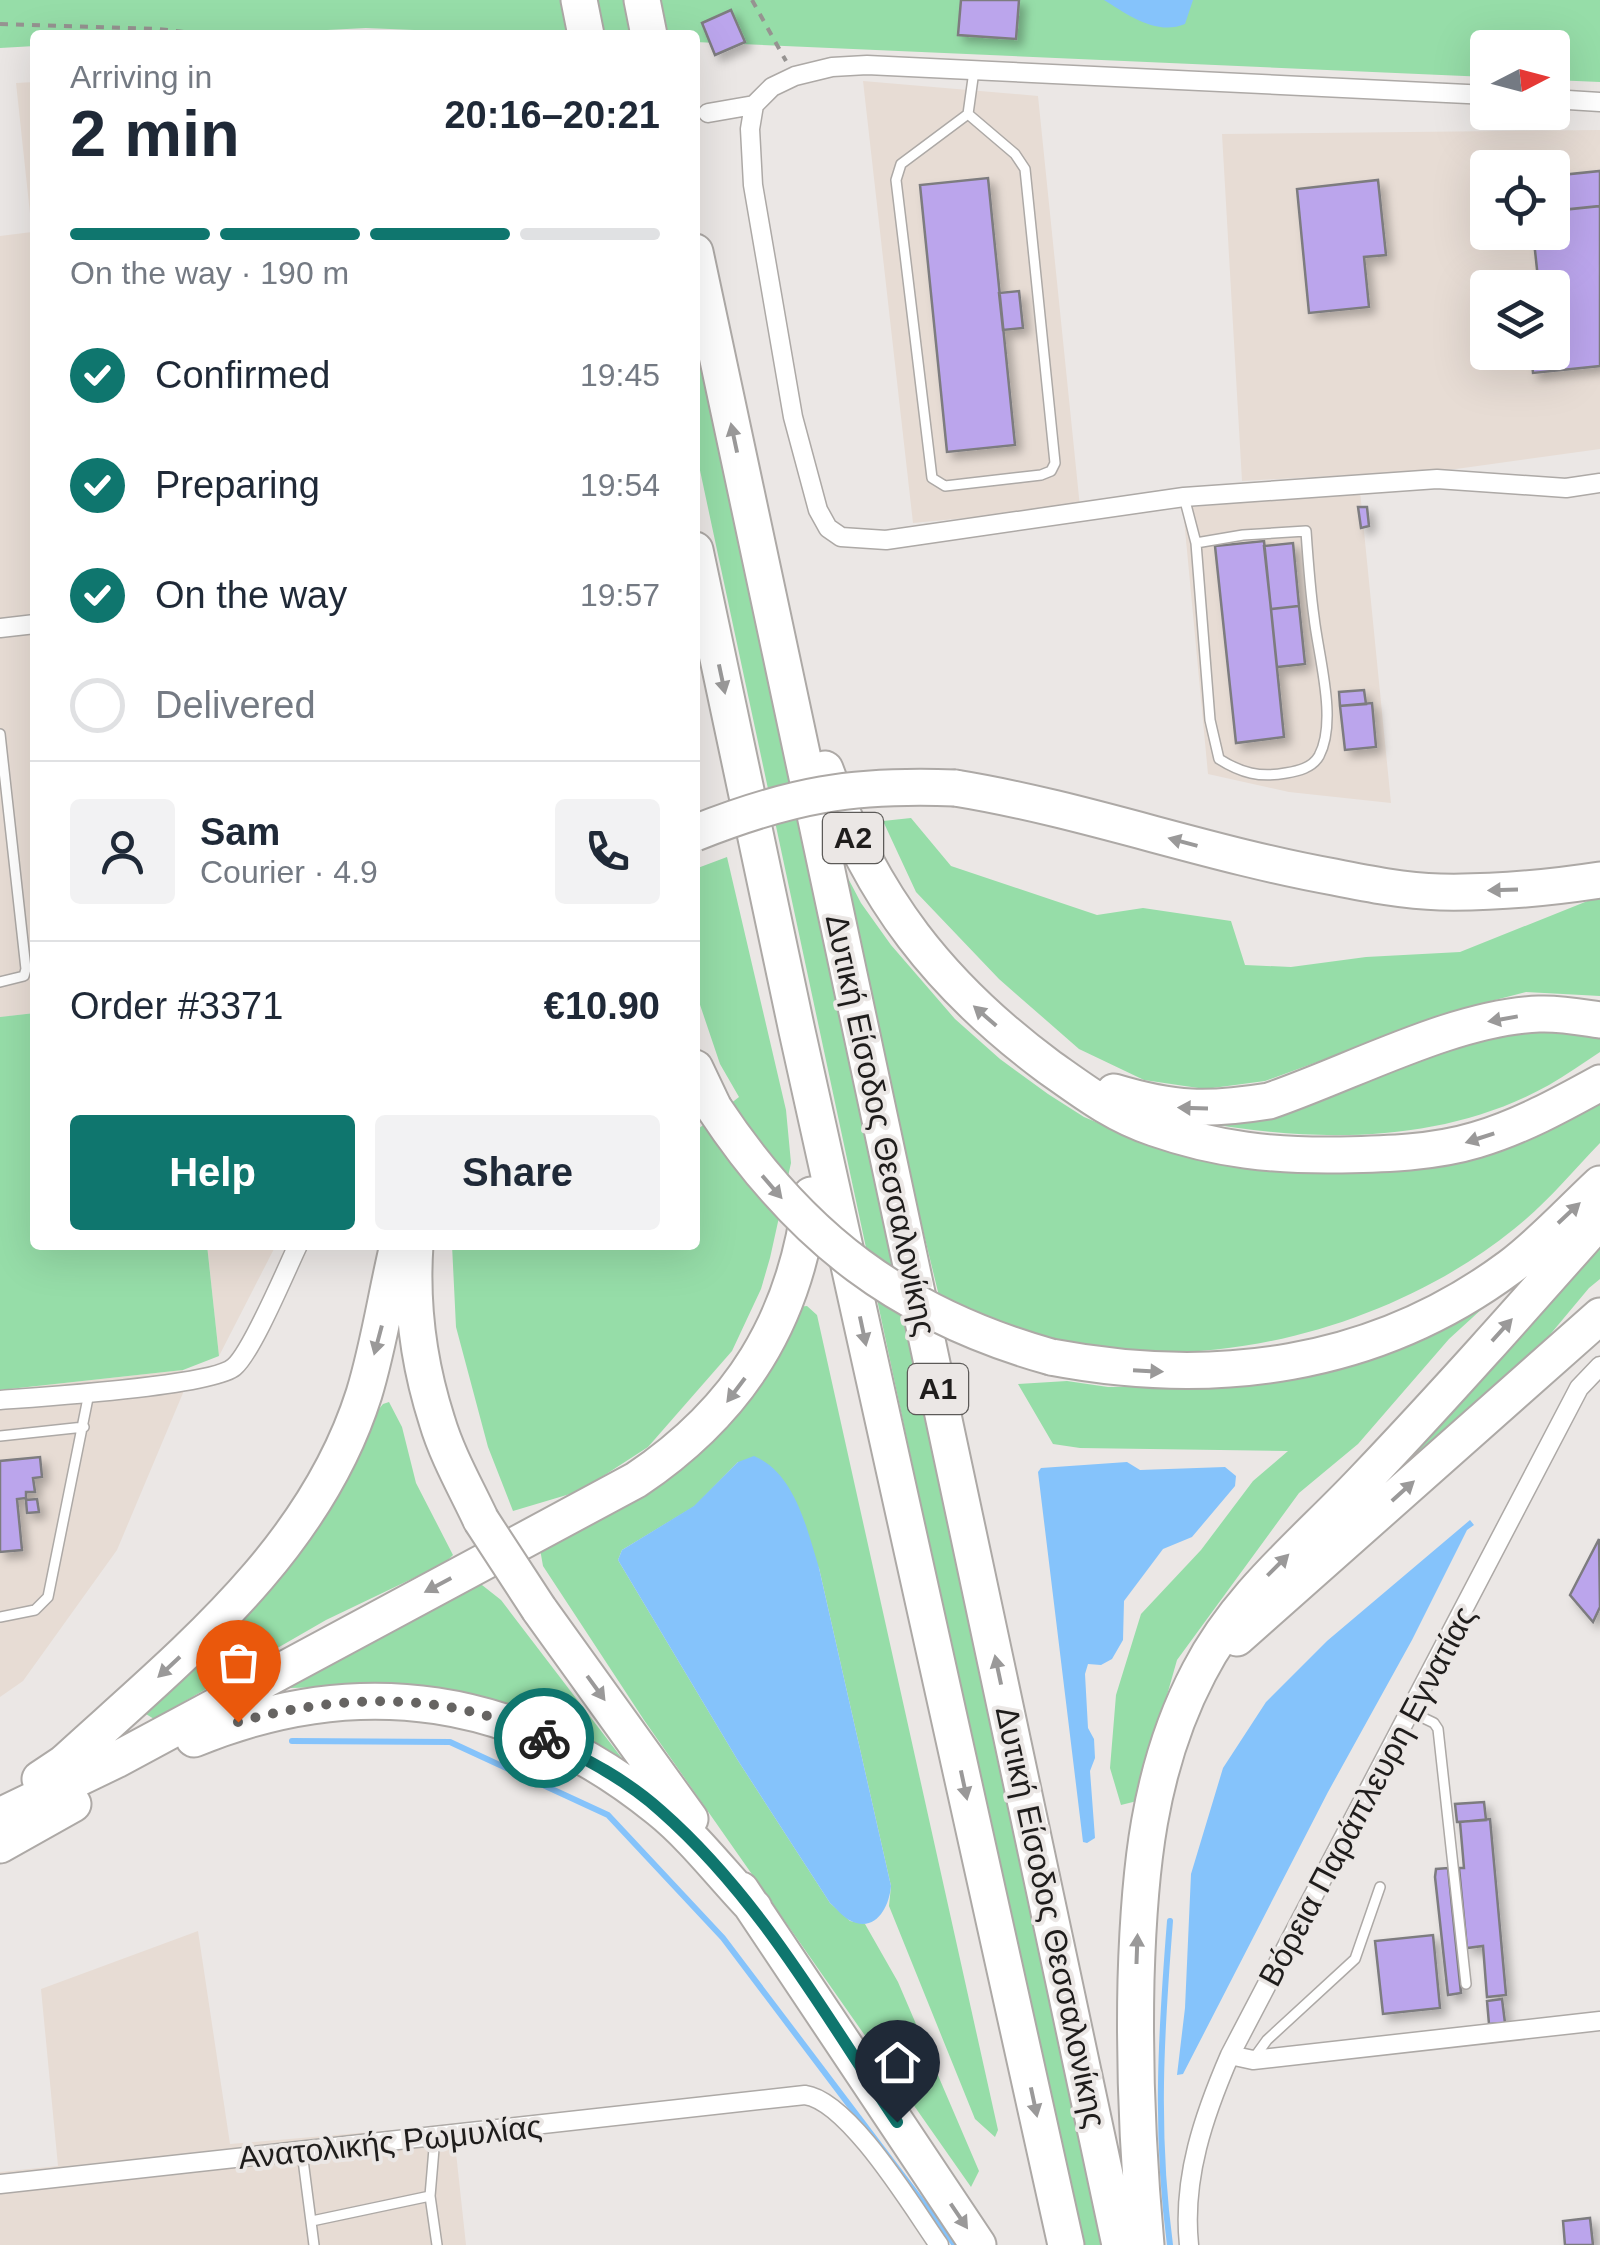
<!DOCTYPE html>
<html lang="en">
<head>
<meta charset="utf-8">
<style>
	:root { --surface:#fff; --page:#f2f2f3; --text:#1f2937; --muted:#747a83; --line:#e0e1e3; --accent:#0f766e }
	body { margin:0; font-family:Helvetica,sans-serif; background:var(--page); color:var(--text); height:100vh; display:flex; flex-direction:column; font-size:38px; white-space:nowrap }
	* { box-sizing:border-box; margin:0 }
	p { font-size:32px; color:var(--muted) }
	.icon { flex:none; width:55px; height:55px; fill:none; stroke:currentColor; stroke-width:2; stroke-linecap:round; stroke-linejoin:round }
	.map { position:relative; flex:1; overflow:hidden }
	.details { position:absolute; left:30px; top:30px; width:670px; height:1220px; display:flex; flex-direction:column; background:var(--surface); border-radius:10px; box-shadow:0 10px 40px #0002 }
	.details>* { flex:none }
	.needle { width:65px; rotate:84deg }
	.controls { position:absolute; left:1470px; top:30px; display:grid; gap:20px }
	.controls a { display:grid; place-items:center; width:100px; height:100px; border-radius:10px; background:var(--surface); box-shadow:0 10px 40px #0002; font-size:50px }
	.pin { position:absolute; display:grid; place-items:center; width:85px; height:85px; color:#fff; margin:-102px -42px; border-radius:50% 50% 50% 0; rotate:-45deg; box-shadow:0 0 10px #0007 }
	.pin .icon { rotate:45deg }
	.courier { position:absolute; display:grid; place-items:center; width:100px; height:100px; margin:-50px; border:8px solid #0f766e; border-radius:50%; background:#fff; color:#222; box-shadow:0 2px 12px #0007 }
	.headline em { font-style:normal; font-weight:800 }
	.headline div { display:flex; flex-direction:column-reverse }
	.headline { display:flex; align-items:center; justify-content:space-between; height:170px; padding:0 40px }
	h1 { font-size:65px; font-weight:800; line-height:75px }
	.bar { display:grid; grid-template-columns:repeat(4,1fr); gap:15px 10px; align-content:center; height:120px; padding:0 40px }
	.bar i { height:12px; border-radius:8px; background:var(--line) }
	.bar .current { background:var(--accent) }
	.bar p { grid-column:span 4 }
	.line { display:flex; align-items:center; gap:25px; padding:0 40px; border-top:2px solid var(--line) }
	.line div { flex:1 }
	.round { display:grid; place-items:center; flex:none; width:105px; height:105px; border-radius:10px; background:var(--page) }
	ol { padding:0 40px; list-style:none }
	li { display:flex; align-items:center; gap:30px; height:110px }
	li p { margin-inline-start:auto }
	li .icon { padding:10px; border-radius:50%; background:var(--accent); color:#fff; stroke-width:4 }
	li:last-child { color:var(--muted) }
	li i { width:55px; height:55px; border:5px solid var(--line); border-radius:50% }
	.primary-button { display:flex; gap:20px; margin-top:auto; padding:20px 40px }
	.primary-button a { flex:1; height:115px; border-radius:10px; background:var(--accent); color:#fff; font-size:40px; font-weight:800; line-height:115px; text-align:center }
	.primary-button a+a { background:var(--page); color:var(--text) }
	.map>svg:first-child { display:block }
	.built { fill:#e7dcd4; fill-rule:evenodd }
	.green { fill:#96dda8 }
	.water { fill:#85c3fb }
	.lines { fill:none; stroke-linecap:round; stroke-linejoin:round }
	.stream { stroke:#85c3fb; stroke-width:6 }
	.building { fill:#bba5ec; stroke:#7d7c7f; stroke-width:2.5; filter:url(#shadow) }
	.service-casing { stroke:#ada9a6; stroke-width:12 }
	.minor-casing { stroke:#ada9a6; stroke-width:21 }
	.motorway-casing { stroke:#ada9a6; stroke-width:39 }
	.path { stroke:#969391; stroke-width:4; stroke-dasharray:8 8; stroke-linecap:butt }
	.service { stroke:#fff; stroke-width:9 }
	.minor { stroke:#fff; stroke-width:18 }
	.motorway { stroke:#fff; stroke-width:35 }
	.motorway-bridge-casing { stroke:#ada9a6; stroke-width:39; stroke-linecap:butt }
	.motorway-bridge { stroke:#fff; stroke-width:35 }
	.oneway { fill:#9a9999 }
	.done { stroke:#666462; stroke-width:10; stroke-dasharray:0 18 }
	.route { stroke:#0f766e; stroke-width:12 }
	.labels { text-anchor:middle; stroke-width:8; stroke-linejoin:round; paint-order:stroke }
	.shield { fill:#ebe7e5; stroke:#5c5a58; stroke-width:2.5 }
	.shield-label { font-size:30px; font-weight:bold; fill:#1f1d1c }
	.street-label { font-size:32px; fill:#1f1d1c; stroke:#ebe7e5 }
</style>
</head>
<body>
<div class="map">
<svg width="1600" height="2245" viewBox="0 0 1600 2245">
	<defs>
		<filter id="shadow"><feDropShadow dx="6" dy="6" stdDeviation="5" flood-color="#0004"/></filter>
	</defs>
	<rect width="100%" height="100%" fill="#ebe7e5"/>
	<!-- built -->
	<path class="built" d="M 863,81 L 1038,96 L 1080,507 L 913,523 Z
		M 35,82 L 35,1013 L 0,1017 L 0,236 L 32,232 L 16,83 Z
		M 1600,130 L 1600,449 L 1456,469 L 1242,481 L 1222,134 ZM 1488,168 L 1552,168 L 1552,232 L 1488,232 ZM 1488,288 L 1552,288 L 1552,352 L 1488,352 Z
		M 1360,491 L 1391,803 L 1289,792 L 1208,774 L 1183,508 Z
		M 207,1245 L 276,1245 L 219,1356 Z
		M 183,1370 L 183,1393 L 117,1550 L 23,1681 L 0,1697 L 0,1390 Z
		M 198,1931 L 230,2144 L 453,2125 L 466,2245 L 0,2245 L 0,2172 L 58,2166 L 41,1989 Z"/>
	<!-- green -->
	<path class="green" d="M 0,0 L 1600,0 L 1600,82 L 1553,80 L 1552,48 L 1488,48 L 1487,77 L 695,42 L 695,35 L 535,35 L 366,28 L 232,35 L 35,35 L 35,46 L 0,48 Z
		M 695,314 L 1104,2245 L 1079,2245 L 695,447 Z
		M 911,818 L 951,866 L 1097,915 L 1143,908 L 1231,921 L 1245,965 L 1291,967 L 1366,957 L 1460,952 L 1600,896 L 1600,996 L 1526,992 L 1468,1007 L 1265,1081 L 1205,1089 L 1144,1080 L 1079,1049 L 999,979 L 916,892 L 883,821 Z
		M 828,840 L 861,903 L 891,945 L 955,1019 L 1000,1059 L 1048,1094 L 1084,1117 L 1132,1137 L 1292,1172 L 1600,1093 L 1600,1143 C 1572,1172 1546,1204 1514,1229 C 1393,1327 1206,1378 1053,1340 C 1013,1330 976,1313 939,1296 Z
		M 727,857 L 786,1110 L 791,1163 L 770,1258 L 761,1289 L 732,1351 L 648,1447 L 580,1491 L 513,1511 L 488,1447 L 456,1327 L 452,1245 L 695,1245 L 695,1128 L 698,1129 L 739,1097 L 720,1064 L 695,990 L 695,869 Z
		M 35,1013 L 35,1245 L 207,1245 L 219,1356 L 183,1370 L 0,1390 L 0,1017 Z
		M 1489,1027 L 1600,1032 L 1600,1052 C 1583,1063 1566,1075 1549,1085 C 1440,1146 1308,1143 1190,1120 Z
		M 1600,1241 L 1600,1279 L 1589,1288 L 1543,1343 L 1414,1456 L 1382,1473 Z
		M 1480,1296 L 1484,1307 L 1449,1339 L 1358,1444 L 1299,1493 L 1177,1660 L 1137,1801 L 1121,1805 L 1110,1768 L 1116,1695 L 1141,1614 L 1201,1550 L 1253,1481 L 1288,1451 L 1080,1448 L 1053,1444 L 1018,1384 L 1067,1381 L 1108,1387 L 1208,1386 Z
		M 807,1306 L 817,1315 L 998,2130 L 995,2137 L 975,2119 L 889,1906 L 891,1886 L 819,1568 L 738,1462 L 695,1506 L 622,1550 L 618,1560 L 737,1759 L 830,1903 L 850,1921 L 865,1924 L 898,1982 L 979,2171 L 971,2187 L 644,1720 L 543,1566 L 540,1549 L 671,1471 L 796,1307 Z
		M 389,1402 L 402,1427 L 416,1483 L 453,1555 L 445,1563 L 326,1620 L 154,1719 L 146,1714 L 147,1704 L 300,1554 L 337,1494 L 374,1415 L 383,1404 Z
		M 468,1582 L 482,1585 L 501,1600 L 624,1761 L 622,1766 L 357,1686 L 291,1688 L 288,1682 Z"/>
	<!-- water -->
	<path class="water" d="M 1104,0 L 1193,0 L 1185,24 C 1157,36 1128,15 1104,0 Z
		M 754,1456 C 795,1473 807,1529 819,1568 L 891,1886 C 889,1908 875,1934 849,1920 C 842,1916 836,1908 830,1903 L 737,1759 L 618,1560 L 622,1550 L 694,1506 L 738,1462 Z
		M 1127,1462 L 1140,1470 L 1225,1467 L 1236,1476 L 1235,1486 L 1192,1537 L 1163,1549 L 1124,1601 L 1123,1640 L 1112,1659 L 1101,1665 L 1088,1664 L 1085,1674 L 1088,1728 L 1094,1739 L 1095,1758 L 1090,1771 L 1095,1838 L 1087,1843 L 1083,1842 L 1038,1472 L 1041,1468 Z
		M 1470,1520 L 1474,1525 L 1467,1530 L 1412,1640 L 1328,1792 L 1183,2074 L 1177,2075 L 1185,2008 L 1191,1874 L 1223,1768 L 1266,1702 L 1327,1641 Z"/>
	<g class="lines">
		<!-- stream -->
		<path class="stream" d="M 292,1741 L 450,1742 L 608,1815 L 723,1938 L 955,2245
			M 1170,2245 C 1155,2133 1161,2033 1170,1921"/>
	</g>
	<!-- building -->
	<path class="building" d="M 961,0 L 1019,0 L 1016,39 L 958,35 Z
		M 731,10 L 745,42 L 715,55 L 702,23 Z
		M 1600,171 L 1600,206 L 1552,211 L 1552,176 Z
		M 988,178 L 1015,445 L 947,452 L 920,185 Z
		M 1378,180 L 1386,255 L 1364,257 L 1369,307 L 1309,313 L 1297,189 Z
		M 1600,206 L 1600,366 L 1533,373 L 1531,352 L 1552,352 L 1552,288 L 1539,288 L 1533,232 L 1552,232 L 1552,211 Z
		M 1019,291 L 1023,328 L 1003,330 L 999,293 Z
		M 1358,507 L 1367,507 L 1369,526 L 1361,528 Z
		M 1264,541 L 1284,737 L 1236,743 L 1215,546 Z
		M 1293,543 L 1299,606 L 1271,609 L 1264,546 Z
		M 1299,606 L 1305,664 L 1277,667 L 1271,609 Z
		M 1364,690 L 1366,704 L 1340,706 L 1339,692 Z
		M 1372,703 L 1376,747 L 1345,750 L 1340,706 Z
		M 40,1457 L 42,1477 L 33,1478 L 35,1492 L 26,1492 L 26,1498 L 17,1499 L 22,1550 L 0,1552 L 0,1461 Z
		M 37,1499 L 39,1512 L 27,1513 L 26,1500 Z
		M 1599,1539 L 1600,1607 L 1593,1622 L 1570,1595 Z
		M 1484,1802 L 1486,1820 L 1457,1822 L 1455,1804 Z
		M 1490,1819 L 1506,1995 L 1487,1997 L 1483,1946 L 1467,1948 L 1459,1868 L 1464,1868 L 1460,1822 Z
		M 1448,1868 L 1461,1993 L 1448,1995 L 1435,1877 L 1436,1869 Z
		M 1433,1935 L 1440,2008 L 1383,2014 L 1375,1941 Z
		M 1502,1999 L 1505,2023 L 1489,2024 L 1487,2001 Z
		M 1590,2218 L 1593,2245 L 1565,2245 L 1563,2221 Z"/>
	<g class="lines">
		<defs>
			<path id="service" d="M 968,114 L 1015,154 L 1025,169 L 1055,463 L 1051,471 L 1041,475 L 945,486 L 932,478 L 896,180 L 901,164 L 968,114 L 974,71
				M 1184,497 L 1196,543 L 1243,535 L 1306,531 C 1308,560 1310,589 1314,617 C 1318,655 1338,721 1319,756 C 1312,768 1298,771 1286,773 C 1260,778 1241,773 1219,759 L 1210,720 L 1196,543
				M 0,734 L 26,969 L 24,976 L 0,982
				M 0,1436 L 84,1427
				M 0,1617 L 35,1610 L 48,1597 L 89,1393
				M 1411,1712 L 1434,1723 L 1438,1729 L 1466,1984
				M 1254,2058 L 1267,2040 L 1355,1959 L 1380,1887
				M 435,2137 L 430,2196 L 437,2245
				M 302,2152 L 314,2245
				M 312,2221 L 430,2196"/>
			<path id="minor" d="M 1552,99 L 1600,102
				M 754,105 L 750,129 L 753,185 L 793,417 L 818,510 L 828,528 L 841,537 L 886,540 L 1184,497 L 1437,479 L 1566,488 L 1600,483
				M 708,113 L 754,105 L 772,87 L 795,76 L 832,67 L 867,65 L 1488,95
				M 0,628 L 35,624
				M 0,1400 C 39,1397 212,1386 234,1367 C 252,1352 286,1270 298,1245
				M 1230,2055 L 1253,2060 L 1600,2021
				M 0,2184 L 805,2095 C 849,2101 913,2208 939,2245
				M 1189,2245 C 1182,2178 1204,2115 1230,2055 L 1579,1388 L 1600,1366"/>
			<path id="motorway" d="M 579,0 L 586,35
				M 642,0 L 649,35
				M 695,252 L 1120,2245
				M 695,550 L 797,1031 L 1066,2245
				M 825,769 C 871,898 940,986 1049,1067 C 1083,1091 1114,1115 1154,1128 C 1217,1150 1274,1156 1340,1155 C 1385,1154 1433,1153 1476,1140 C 1520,1127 1560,1105 1600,1083
				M 955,788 C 1084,809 1206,854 1334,877 C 1369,884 1404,891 1440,892 C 1493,893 1548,888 1600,880
				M 695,1068 L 714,1108
				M 1114,1092 C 1174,1110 1207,1111 1269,1101 C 1351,1073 1454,1017 1539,1014 C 1560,1013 1580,1017 1600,1020
				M 415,1245 C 411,1303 419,1365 437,1421 C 447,1455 466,1488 481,1520
				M 1051,1357 C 1214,1388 1374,1368 1510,1267 C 1542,1243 1571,1211 1600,1184
				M 539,1609 L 690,1819
				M 1237,1638 L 1600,1316
				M 194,1739 C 360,1671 519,1695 659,1809 C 694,1837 723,1876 754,1908
				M 40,1779 L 64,1763 C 182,1655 314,1552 364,1394 C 379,1345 386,1295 398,1245
				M 0,1816 L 116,1760 L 636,1480 C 740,1410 796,1320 811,1195
				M 0,1845 L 73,1804
				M 741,1890 L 978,2245
				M 1146,2245 C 1138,2157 1134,2069 1136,1980 C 1139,1873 1148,1769 1199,1672 C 1239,1594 1307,1541 1366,1478 C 1446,1394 1523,1307 1600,1220"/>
		</defs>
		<!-- service casing -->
		<use href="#service" class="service-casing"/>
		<!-- minor casing -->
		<use href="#minor" class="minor-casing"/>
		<!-- motorway casing -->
		<use href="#motorway" class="motorway-casing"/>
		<!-- path -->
		<path class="path" d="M 752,0 L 786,61
			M 0,24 L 159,29 L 208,35"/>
		<!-- service -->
		<use href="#service" class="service"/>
		<!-- minor -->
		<use href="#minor" class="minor"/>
		<!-- motorway -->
		<use href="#motorway" class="motorway"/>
		<defs>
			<path id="motorway-bridge" d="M 695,833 C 791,795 852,784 955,788
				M 714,1108 C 800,1238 901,1315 1051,1357
				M 481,1520 L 539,1609"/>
		</defs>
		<!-- motorway-bridge casing -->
		<use href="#motorway-bridge" class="motorway-bridge-casing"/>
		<!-- motorway-bridge -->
		<use href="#motorway-bridge" class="motorway-bridge"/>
	</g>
	<!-- one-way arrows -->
	<defs><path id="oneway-solid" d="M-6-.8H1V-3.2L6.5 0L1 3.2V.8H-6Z" transform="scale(2.5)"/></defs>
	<g class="oneway">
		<use href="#oneway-solid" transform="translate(734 438) rotate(-102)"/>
		<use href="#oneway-solid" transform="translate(722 679) rotate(78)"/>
		<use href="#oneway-solid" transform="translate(1183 842) rotate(-165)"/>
		<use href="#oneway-solid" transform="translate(1503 890) rotate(178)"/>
		<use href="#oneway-solid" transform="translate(985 1016) rotate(-139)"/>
		<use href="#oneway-solid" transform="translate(1503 1019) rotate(170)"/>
		<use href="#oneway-solid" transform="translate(1193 1108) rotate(-178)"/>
		<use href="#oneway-solid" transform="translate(1480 1138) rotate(162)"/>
		<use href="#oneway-solid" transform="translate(772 1187) rotate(49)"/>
		<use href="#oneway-solid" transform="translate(1569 1213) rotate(-43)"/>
		<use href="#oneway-solid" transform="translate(1502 1330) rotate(-48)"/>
		<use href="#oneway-solid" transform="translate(863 1331) rotate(78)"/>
		<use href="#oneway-solid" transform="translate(378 1340) rotate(105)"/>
		<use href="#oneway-solid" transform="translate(1148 1371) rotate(3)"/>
		<use href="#oneway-solid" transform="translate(736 1390) rotate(127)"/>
		<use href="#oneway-solid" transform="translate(1403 1491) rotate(-42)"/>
		<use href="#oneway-solid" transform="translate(1278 1565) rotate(-45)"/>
		<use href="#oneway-solid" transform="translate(438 1585) rotate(152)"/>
		<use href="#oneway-solid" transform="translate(169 1667) rotate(137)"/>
		<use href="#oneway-solid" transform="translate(998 1670) rotate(-102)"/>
		<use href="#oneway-solid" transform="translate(596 1688) rotate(54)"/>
		<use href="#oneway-solid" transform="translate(964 1785) rotate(78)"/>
		<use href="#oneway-solid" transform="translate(1137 1949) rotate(-88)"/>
		<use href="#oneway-solid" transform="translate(1034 2102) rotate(78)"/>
		<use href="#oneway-solid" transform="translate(959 2216) rotate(56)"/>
	</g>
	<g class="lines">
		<!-- done -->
		<path class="done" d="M 238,1722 C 340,1694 447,1690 544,1738"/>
		<!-- route -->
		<path class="route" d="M 544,1738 C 586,1759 627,1780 661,1811 C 760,1898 825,2015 897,2122"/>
	</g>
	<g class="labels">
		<!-- shield labels -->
		<g class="shield">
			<rect x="823" y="813" width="60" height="50" rx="8"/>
			<rect x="908" y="1364" width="60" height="50" rx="8"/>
		</g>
		<g class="shield-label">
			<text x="853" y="848">Α2</text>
			<text x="938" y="1399">Α1</text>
		</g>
		<!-- street labels -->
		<g class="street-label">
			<text transform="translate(881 1125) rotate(78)" y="11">Δυτική Είσοδος Θεσσαλονίκης</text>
			<text transform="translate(1367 1796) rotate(-62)" y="11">Βόρεια Παράπλευρη Εγνατίας</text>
			<text transform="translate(1051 1917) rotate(78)" y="11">Δυτική Είσοδος Θεσσαλονίκης</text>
			<text transform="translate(390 2142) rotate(-6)" y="11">Ανατολικής Ρωμυλίας</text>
		</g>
	</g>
</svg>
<div class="controls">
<a><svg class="needle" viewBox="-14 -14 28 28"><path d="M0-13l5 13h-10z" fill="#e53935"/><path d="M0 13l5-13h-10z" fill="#747a83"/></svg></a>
<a><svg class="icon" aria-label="locate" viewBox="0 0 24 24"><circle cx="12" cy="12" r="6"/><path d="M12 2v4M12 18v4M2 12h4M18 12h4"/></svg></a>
<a><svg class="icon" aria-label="layers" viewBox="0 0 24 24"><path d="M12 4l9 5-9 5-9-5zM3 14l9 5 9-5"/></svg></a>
</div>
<div class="pin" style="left:238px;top:1722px;background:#ea580c"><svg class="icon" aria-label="bag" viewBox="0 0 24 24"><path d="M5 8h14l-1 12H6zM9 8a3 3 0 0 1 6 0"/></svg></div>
<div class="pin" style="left:897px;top:2122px;background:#1f2937"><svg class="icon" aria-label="home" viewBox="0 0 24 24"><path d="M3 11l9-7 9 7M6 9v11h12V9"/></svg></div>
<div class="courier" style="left:544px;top:1738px"><svg class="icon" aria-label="bike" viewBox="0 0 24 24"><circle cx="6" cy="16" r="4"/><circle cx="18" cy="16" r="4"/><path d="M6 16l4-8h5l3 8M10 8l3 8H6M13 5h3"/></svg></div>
<section class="details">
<div class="headline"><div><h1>2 min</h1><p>Arriving in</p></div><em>20:16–20:21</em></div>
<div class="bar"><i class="current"></i><i class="current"></i><i class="current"></i><i></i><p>On the way · 190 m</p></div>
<ol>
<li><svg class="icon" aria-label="check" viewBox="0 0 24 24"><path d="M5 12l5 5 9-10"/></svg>Confirmed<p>19:45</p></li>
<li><svg class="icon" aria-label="check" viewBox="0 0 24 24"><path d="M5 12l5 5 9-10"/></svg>Preparing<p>19:54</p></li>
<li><svg class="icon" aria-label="check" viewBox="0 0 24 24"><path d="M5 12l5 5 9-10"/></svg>On the way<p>19:57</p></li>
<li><i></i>Delivered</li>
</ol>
<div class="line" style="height:180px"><a class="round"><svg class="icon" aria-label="person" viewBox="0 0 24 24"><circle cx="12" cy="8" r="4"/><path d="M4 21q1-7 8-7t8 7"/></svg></a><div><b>Sam</b><p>Courier · 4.9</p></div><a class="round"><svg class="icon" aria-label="phone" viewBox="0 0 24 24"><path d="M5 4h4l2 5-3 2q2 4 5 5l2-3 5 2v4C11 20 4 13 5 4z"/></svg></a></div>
<div class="line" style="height:130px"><div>Order #3371</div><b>€10.90</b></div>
<div class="primary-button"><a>Help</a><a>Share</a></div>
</section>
</div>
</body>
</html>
